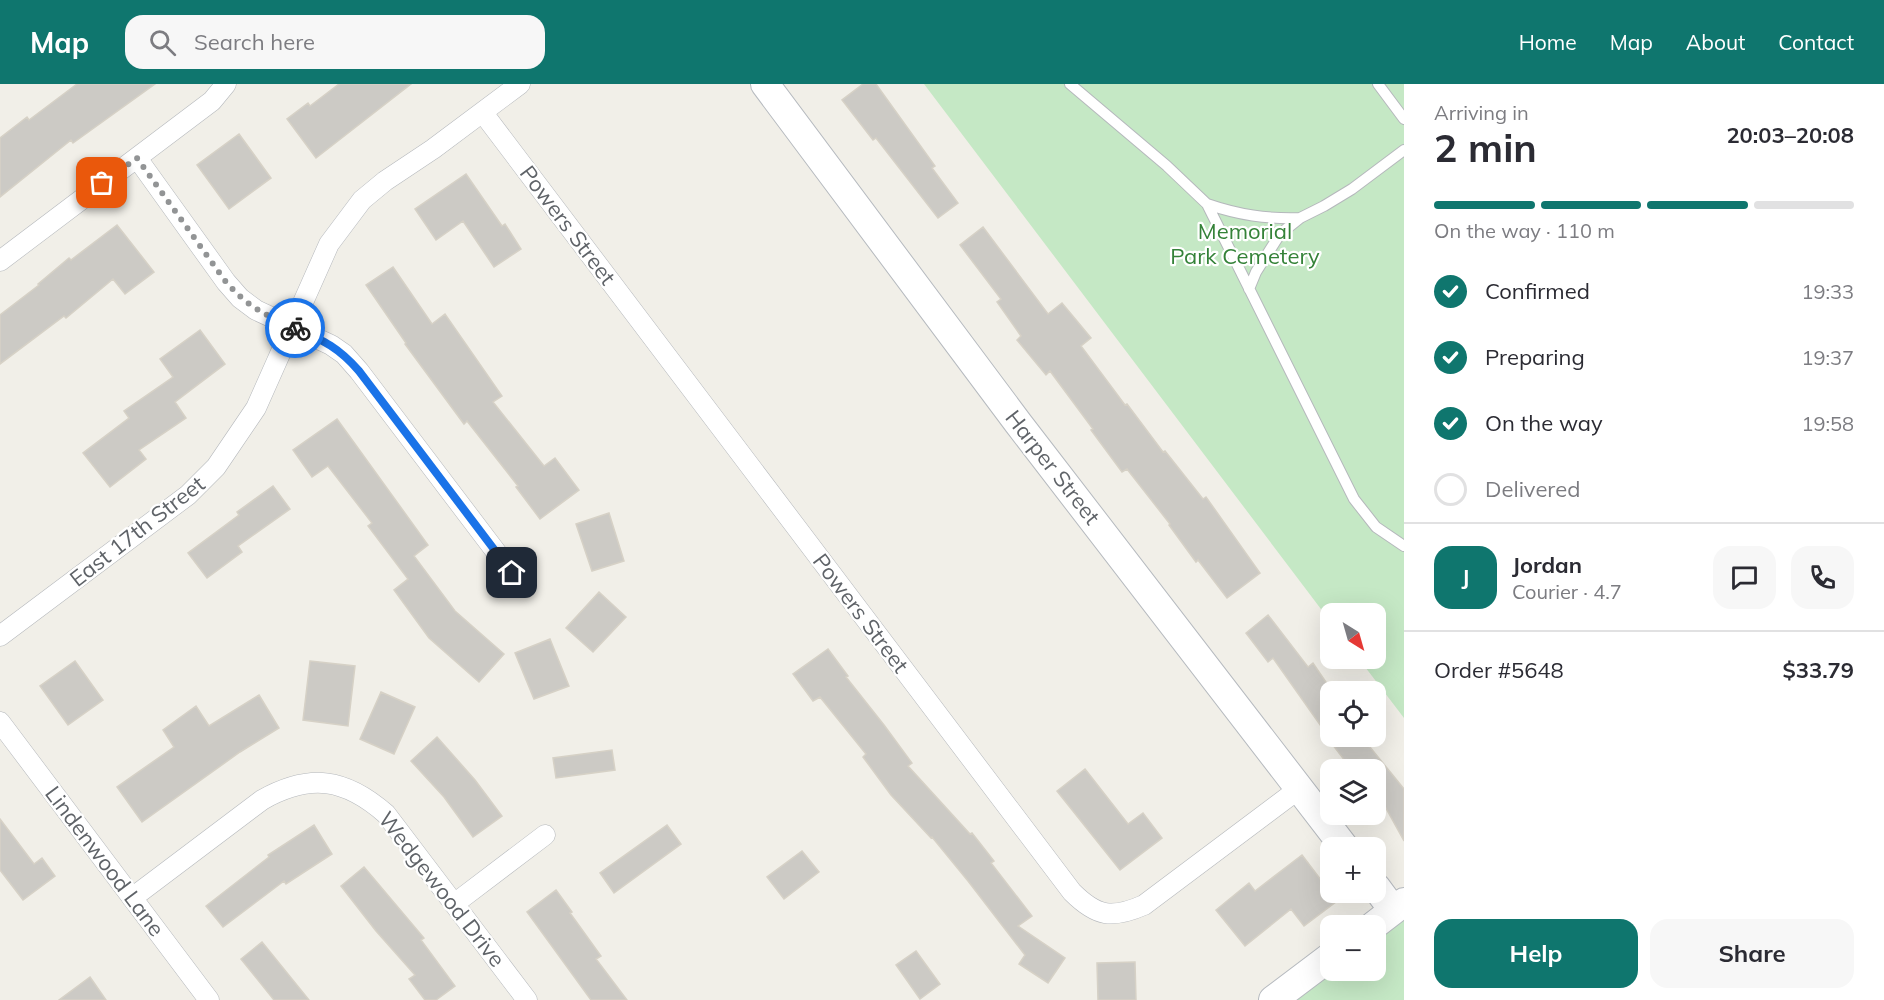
<!DOCTYPE html>
<html lang="en">
<head>
<meta charset="utf-8">
<style>
	:root { --surface:#fff; --page:#f7f7f7; --text:#2b2b33; --muted:#7c7c81; --line:#e1e1e2; --accent:#0f766e }
	body { margin:0; font-family:Mulish,sans-serif; background:var(--page); color:var(--text); height:100vh; display:flex; flex-direction:column; font-size:22px; white-space:nowrap }
	* { box-sizing:border-box; margin:0 }
	p { font-size:20px; color:var(--muted) }
	.icon { flex:none; width:33px; height:33px; fill:none; stroke:currentColor; stroke-width:2; stroke-linecap:round; stroke-linejoin:round }
	.map { position:relative; flex:1; overflow:hidden }
	.drawer { display:flex; flex-direction:column; background:var(--surface); width:480px }
	.drawer>* { flex:none }
	.needle { width:39px; rotate:143deg }
	.buttons { position:absolute; left:1320px; top:519px; display:grid; gap:12px }
	.buttons a { display:grid; place-items:center; width:66px; height:66px; border-radius:12px; background:var(--surface); box-shadow:0 6px 24px #0002; font-size:30px }
	.pin { position:absolute; display:grid; place-items:center; width:51px; height:51px; color:#fff; margin:-26px; border-radius:12px; box-shadow:0 3px 9px #0006 }
	.courier { position:absolute; display:grid; place-items:center; width:60px; height:60px; margin:-30px; border:4px solid #1a73e8; border-radius:50%; background:#fff; color:#222; box-shadow:0 2px 8px #0007 }
	.summary em { font-style:normal; font-weight:700 }
	.summary div { display:flex; flex-direction:column-reverse }
	.summary { display:flex; align-items:center; justify-content:space-between; height:102px; padding:0 30px }
	h1 { font-size:39px; font-weight:700; line-height:45px }
	.bar { display:grid; grid-template-columns:repeat(4,1fr); gap:9px 6px; align-content:center; height:72px; padding:0 30px }
	.bar i { height:8px; border-radius:4px; background:var(--line) }
	.bar .current { background:var(--accent) }
	.bar p { grid-column:span 4 }
	.line { display:flex; align-items:center; gap:15px; padding:0 30px; border-top:2px solid var(--line) }
	.line div { flex:1 }
	.round { display:grid; place-items:center; flex:none; width:63px; height:63px; border-radius:18px; background:var(--page) }
	ol { padding:0 30px; list-style:none }
	li { display:flex; align-items:center; gap:18px; height:66px }
	li p { margin-inline-start:auto }
	li .icon { padding:6px; border-radius:50%; background:var(--accent); color:#fff; stroke-width:4 }
	li:last-child { color:var(--muted) }
	li i { width:33px; height:33px; border:3px solid var(--line); border-radius:50% }
	.primary-button { display:flex; gap:12px; margin-top:auto; padding:12px 30px }
	.primary-button a { flex:1; height:69px; border-radius:18px; background:var(--accent); color:#fff; font-size:24px; font-weight:700; line-height:69px; text-align:center }
	.primary-button a+a { background:var(--page); color:var(--text) }
	header { display:flex; align-items:center; gap:36px; box-sizing:border-box; height:84px; padding:0 30px; background:var(--accent); color:#fff }
	header strong { font-size:28px }
	nav { display:flex; gap:33px; margin-inline-start:auto; font-size:21px }
	.search { width:420px; height:54px; background:var(--page); display:flex; align-items:center; gap:15px; box-sizing:border-box; padding:0 21px; border-radius:18px; color:var(--muted); font-size:22px }
	main { display:flex; flex:1; min-height:0 }
	.map>svg:first-child { display:block }
	.green { fill:#c5e8c5 }
	.building { fill:#cccac5; stroke:#d6d1c6; stroke-width:1.5 }
	.lines { fill:none; stroke-linecap:round; stroke-linejoin:round }
	.lane-casing { stroke:#b5b8bc; stroke-width:12 }
	.street-casing { stroke:#b5b8bc; stroke-width:21 }
	.secondary-casing { stroke:#b6babf; stroke-width:30 }
	.lane { stroke:#fff; stroke-width:10 }
	.street { stroke:#fff; stroke-width:20 }
	.secondary { stroke:#fff; stroke-width:28 }
	.done { stroke:#929495; stroke-width:6; stroke-dasharray:0 10.8 }
	.route { stroke:#1a73e8; stroke-width:8 }
	.labels { text-anchor:middle; stroke-width:4.5; stroke-linejoin:round; paint-order:stroke }
	.street-label { font-size:22px; fill:#5f6368; stroke:#fff }
	.park-label { font-size:22px; fill:#348238; stroke:#fff }
</style>
</head>
<body>
<header>
<strong>Map</strong>
<div class="search"><svg class="icon" aria-label="search" viewBox="0 0 24 24"><circle cx="10" cy="10" r="6"/><path d="M15 15l6 6"/></svg>Search here</div>
<nav><a>Home</a><a>Map</a><a>About</a><a>Contact</a></nav>
</header>
<main>
<div class="map">
<svg width="1404" height="916" viewBox="0 0 1404 916">
	<rect width="100%" height="100%" fill="#f1efe8"/>
	<!-- green -->
	<path class="green" d="M 924,0 L 1404,0 L 1404,634 L 1359,575 L 1376,574 L 1376,530 L 1330,530 L 1330,537 Z
		M 1404,834 L 1404,916 L 1295,916 L 1335,887 L 1376,886 L 1376,856 Z"/>
	<!-- building -->
	<path class="building" d="M 77,0 L 155,0 L 73,59 L 71,56 L 0,113 L 0,54 L 27,33 L 29,36 Z
		M 339,0 L 411,0 L 316,74 L 287,35 L 308,19 L 310,22 Z
		M 863,0 L 876,0 L 935,82 L 932,84 L 958,119 L 938,134 L 876,54 L 873,56 L 842,16 Z
		M 239,50 L 271,94 L 229,125 L 197,81 Z
		M 466,90 L 502,142 L 505,140 L 521,165 L 494,183 L 463,137 L 436,156 L 415,125 Z
		M 117,141 L 154,188 L 125,210 L 113,195 L 66,234 L 64,232 L 0,280 L 0,231 L 39,201 L 38,200 L 69,174 L 71,176 Z
		M 983,143 L 1048,230 L 1062,219 L 1091,254 L 1081,262 L 1125,321 L 1127,320 L 1163,368 L 1165,367 L 1203,415 L 1206,413 L 1260,489 L 1227,514 L 1198,476 L 1196,478 L 1169,441 L 1170,440 L 1127,385 L 1122,388 L 1091,346 L 1093,345 L 1050,287 L 1046,291 L 1017,256 L 1021,252 L 997,218 L 1001,215 L 960,161 Z
		M 393,183 L 432,240 L 445,230 L 502,312 L 493,318 L 544,382 L 555,374 L 579,406 L 540,435 L 516,403 L 518,402 L 467,337 L 464,340 L 405,260 L 406,259 L 366,201 Z
		M 200,246 L 225,280 L 175,318 L 186,334 L 139,366 L 146,375 L 110,403 L 83,369 L 129,334 L 124,327 L 173,293 L 160,275 Z
		M 337,335 L 428,461 L 414,472 L 455,527 L 504,570 L 479,598 L 429,554 L 394,506 L 408,495 L 368,442 L 372,439 L 328,382 L 312,393 L 293,366 Z
		M 273,402 L 290,425 L 238,462 L 242,468 L 207,494 L 188,469 L 239,431 L 237,428 Z
		M 609,429 L 624,477 L 592,487 L 576,440 Z
		M 599,508 L 626,533 L 593,568 L 566,544 Z
		M 1268,531 L 1308,583 L 1313,579 L 1330,604 L 1330,652 L 1361,652 L 1404,705 L 1404,757 L 1376,706 L 1376,686 L 1352,686 L 1326,652 L 1328,652 L 1273,574 L 1268,578 L 1246,549 Z
		M 550,555 L 569,602 L 534,615 L 515,569 Z
		M 828,565 L 848,592 L 846,593 L 884,641 L 912,679 L 908,682 L 970,750 L 972,749 L 994,777 L 991,779 L 1032,832 L 1018,842 L 1065,874 L 1048,899 L 1019,880 L 1025,871 L 968,797 L 932,753 L 931,754 L 891,711 L 863,673 L 866,670 L 820,613 L 813,617 L 793,590 Z
		M 75,577 L 103,616 L 68,641 L 40,602 Z
		M 310,577 L 355,582 L 348,642 L 303,636 Z
		M 381,608 L 415,623 L 394,670 L 360,655 Z
		M 259,611 L 279,644 L 240,668 L 142,738 L 117,703 L 174,663 L 163,646 L 196,622 L 209,642 Z
		M 437,653 L 475,696 L 502,732 L 473,753 L 444,713 L 411,677 Z
		M 612,666 L 615,686 L 556,694 L 553,674 Z
		M 1085,685 L 1128,740 L 1143,729 L 1162,754 L 1120,786 L 1057,707 Z
		M 0,735 L 34,780 L 42,774 L 55,792 L 23,816 L 0,786 Z
		M 314,741 L 332,770 L 286,800 L 284,797 L 223,843 L 206,822 L 269,773 L 268,771 Z
		M 667,741 L 681,760 L 614,809 L 600,789 Z
		M 802,767 L 819,788 L 784,815 L 767,793 Z
		M 1302,771 L 1337,817 L 1304,842 L 1291,825 L 1245,862 L 1216,826 L 1249,799 L 1255,807 Z
		M 364,783 L 424,854 L 421,856 L 455,902 L 436,916 L 425,916 L 409,895 L 415,891 L 376,847 L 341,802 Z
		M 556,806 L 572,828 L 570,829 L 601,872 L 596,875 L 627,916 L 591,916 L 527,828 Z
		M 262,858 L 309,916 L 274,916 L 241,875 Z
		M 916,867 L 940,900 L 920,915 L 896,881 Z
		M 1135,878 L 1136,916 L 1098,916 L 1097,879 Z
		M 90,893 L 106,916 L 59,916 Z"/>
	<g class="lines">
		<defs>
			<path id="lane" d="M 1070,0 L 1167,82 L 1207,120 L 1354,415 L 1376,443 L 1404,462
				M 1378,0 L 1404,35
				M 1207,120 C 1239,131 1266,135 1300,134
				M 1249,205 L 1256,188 L 1280,150 L 1300,134 L 1324,122 L 1352,105 L 1404,66"/>
			<path id="street" d="M 483,29 L 1072,808 C 1097,833 1112,835 1144,821 L 1300,704
				M 137,74 L 226,198 L 240,214 L 256,226 L 331,261 L 344,270 L 359,287 L 512,489
				M 0,177 L 212,17 L 226,0
				M 0,552 L 188,411 L 216,383 L 256,324 L 329,160 L 362,116 L 385,97 L 433,65 L 520,0
				M 0,638 L 209,916
				M 132,814 L 262,716 C 310,689 345,694 386,730 L 527,916
				M 454,820 L 545,751"/>
			<path id="secondary" d="M 765,0 L 1018,339 L 1345,764
				M 1376,803 L 1393,826
				M 1373,842 L 1404,818
				M 1273,916 L 1330,873"/>
		</defs>
		<!-- lane casing -->
		<use href="#lane" class="lane-casing"/>
		<!-- street casing -->
		<use href="#street" class="street-casing"/>
		<!-- secondary casing -->
		<use href="#secondary" class="secondary-casing"/>
		<!-- lane -->
		<use href="#lane" class="lane"/>
		<!-- street -->
		<use href="#street" class="street"/>
		<!-- secondary -->
		<use href="#secondary" class="secondary"/>
	</g>
	<g class="lines">
		<!-- done -->
		<path class="done" d="M 102,99 L 137,74 L 226,198 C 248,223 265,231 295,244"/>
		<!-- route -->
		<path class="route" d="M 295,244 C 324,257 338,263 359,287 L 512,489"/>
	</g>
	<g class="labels">
		<!-- street labels -->
		<g class="street-label">
			<text transform="translate(568 141) rotate(53)" y="8">Powers Street</text>
			<text transform="translate(1053 383) rotate(52)" y="8">Harper Street</text>
			<text transform="translate(137 447) rotate(-38)" y="8">East 17th Street</text>
			<text transform="translate(861 529) rotate(53)" y="8">Powers Street</text>
			<text transform="translate(105 777) rotate(53)" y="8">Lindenwood Lane</text>
			<text transform="translate(442 805) rotate(52)" y="8">Wedgewood Drive</text>
		</g>
		<!-- park labels -->
		<g class="park-label">
			<text x="1245" y="155">Memorial<tspan x="1245" dy="25">Park Cemetery</tspan></text>
		</g>
	</g>
</svg>
<div class="buttons">
<a><svg class="needle" viewBox="-14 -14 28 28"><path d="M0-13l5 13h-10z" fill="#e53935"/><path d="M0 13l5-13h-10z" fill="#7c7c81"/></svg></a>
<a><svg class="icon" aria-label="locate" viewBox="0 0 24 24"><circle cx="12" cy="12" r="6"/><path d="M12 2v4M12 18v4M2 12h4M18 12h4"/></svg></a>
<a><svg class="icon" aria-label="layers" viewBox="0 0 24 24"><path d="M12 4l9 5-9 5-9-5zM3 14l9 5 9-5"/></svg></a>
<a>+</a>
<a>−</a>
</div>
<div class="pin" style="left:102px;top:99px;background:#ea580c"><svg class="icon" aria-label="bag" viewBox="0 0 24 24"><path d="M5 8h14l-1 12H6zM9 8a3 3 0 0 1 6 0"/></svg></div>
<div class="pin" style="left:512px;top:489px;background:#1f2937"><svg class="icon" aria-label="home" viewBox="0 0 24 24"><path d="M3 11l9-7 9 7M6 9v11h12V9"/></svg></div>
<div class="courier" style="left:295px;top:244px"><svg class="icon" aria-label="bike" viewBox="0 0 24 24"><circle cx="6" cy="16" r="4"/><circle cx="18" cy="16" r="4"/><path d="M6 16l4-8h5l3 8M10 8l3 8H6M13 5h3"/></svg></div>
</div>
<section class="drawer">
<div class="summary"><div><h1>2 min</h1><p>Arriving in</p></div><em>20:03–20:08</em></div>
<div class="bar"><i class="current"></i><i class="current"></i><i class="current"></i><i></i><p>On the way · 110 m</p></div>
<ol>
<li><svg class="icon" aria-label="check" viewBox="0 0 24 24"><path d="M5 12l5 5 9-10"/></svg>Confirmed<p>19:33</p></li>
<li><svg class="icon" aria-label="check" viewBox="0 0 24 24"><path d="M5 12l5 5 9-10"/></svg>Preparing<p>19:37</p></li>
<li><svg class="icon" aria-label="check" viewBox="0 0 24 24"><path d="M5 12l5 5 9-10"/></svg>On the way<p>19:58</p></li>
<li><i></i>Delivered</li>
</ol>
<div class="line" style="height:108px"><b class="round" style="background:var(--accent);color:#fff">J</b><div><b>Jordan</b><p>Courier · 4.7</p></div><a class="round"><svg class="icon" aria-label="chat" viewBox="0 0 24 24"><path d="M4 5h16v11H9l-5 4z"/></svg></a><a class="round"><svg class="icon" aria-label="phone" viewBox="0 0 24 24"><path d="M5 4h4l2 5-3 2q2 4 5 5l2-3 5 2v4C11 20 4 13 5 4z"/></svg></a></div>
<div class="line" style="height:78px"><div>Order #5648</div><b>$33.79</b></div>
<div class="primary-button"><a>Help</a><a>Share</a></div>
</section>
</main>
</body>
</html>
